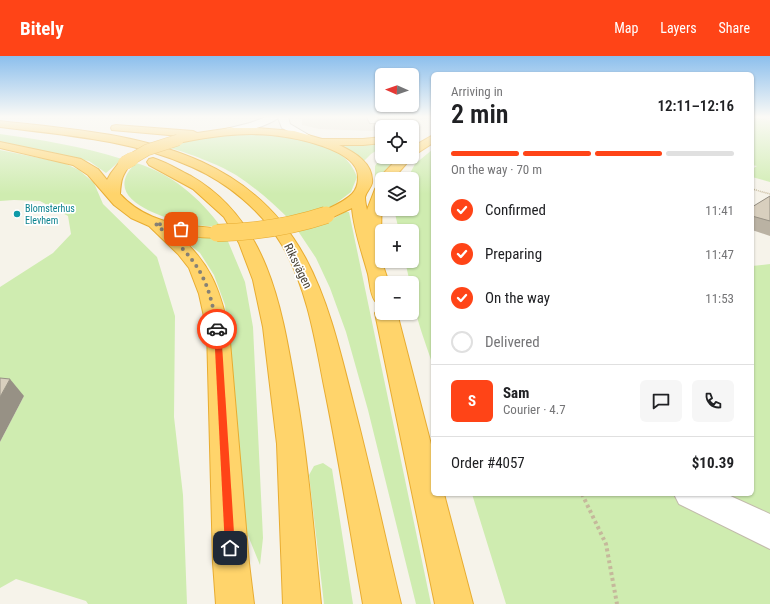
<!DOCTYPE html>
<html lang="en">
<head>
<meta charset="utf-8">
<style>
	:root { --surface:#fff; --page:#f6f6f6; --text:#202124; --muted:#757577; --line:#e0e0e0; --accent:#ff4417 }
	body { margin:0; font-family:"Roboto Condensed",sans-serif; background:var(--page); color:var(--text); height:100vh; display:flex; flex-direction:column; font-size:15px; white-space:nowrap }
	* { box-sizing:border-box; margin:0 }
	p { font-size:13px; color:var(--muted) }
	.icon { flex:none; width:22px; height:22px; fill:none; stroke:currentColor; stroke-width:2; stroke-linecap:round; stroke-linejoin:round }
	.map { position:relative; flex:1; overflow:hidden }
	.details { position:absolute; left:431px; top:16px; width:323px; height:424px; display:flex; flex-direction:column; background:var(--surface); border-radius:6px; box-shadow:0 1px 3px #0004 }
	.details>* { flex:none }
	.needle { width:26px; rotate:272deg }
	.buttons { position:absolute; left:375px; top:12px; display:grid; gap:8px }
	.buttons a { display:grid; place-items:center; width:44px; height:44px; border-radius:6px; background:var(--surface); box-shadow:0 1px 3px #0004; font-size:20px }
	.pin { position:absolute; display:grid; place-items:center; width:34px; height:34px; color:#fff; margin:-17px; border-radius:8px; box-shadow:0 2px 6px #0006 }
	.courier { position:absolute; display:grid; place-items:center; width:40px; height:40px; margin:-20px; border:3px solid #ff4417; border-radius:50%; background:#fff; color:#222; box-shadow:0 1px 5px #0007 }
	.summary em { font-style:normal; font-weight:600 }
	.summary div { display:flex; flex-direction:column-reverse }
	.summary { display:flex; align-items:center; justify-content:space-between; height:68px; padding:0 20px }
	h1 { font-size:26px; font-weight:600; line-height:30px }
	.bar { display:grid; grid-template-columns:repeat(4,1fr); gap:6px 4px; align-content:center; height:48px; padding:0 20px }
	.bar i { height:5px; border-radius:3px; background:var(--line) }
	.bar .selected { background:var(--accent) }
	.bar p { grid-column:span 4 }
	.line { display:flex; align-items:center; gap:10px; padding:0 20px; border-top:1px solid var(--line) }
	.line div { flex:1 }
	.round { display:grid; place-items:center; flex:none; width:42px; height:42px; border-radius:6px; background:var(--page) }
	ol { padding:0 20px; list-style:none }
	li { display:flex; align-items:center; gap:12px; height:44px }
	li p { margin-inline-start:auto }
	li .icon { padding:4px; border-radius:50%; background:var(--accent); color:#fff; stroke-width:4 }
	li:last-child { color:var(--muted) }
	li i { width:22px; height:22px; border:2px solid var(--line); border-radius:50% }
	header { display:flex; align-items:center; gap:24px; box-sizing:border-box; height:56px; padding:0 20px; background:var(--accent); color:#fff }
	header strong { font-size:19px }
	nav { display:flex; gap:22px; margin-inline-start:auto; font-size:14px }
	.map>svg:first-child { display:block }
	.residential { fill:#eae5d7 }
	.green { fill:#cfecb0 }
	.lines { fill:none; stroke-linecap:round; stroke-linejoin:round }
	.minor-casing { stroke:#c2bbab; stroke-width:2 }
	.highway-casing { stroke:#e8ac31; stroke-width:2 }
	.path-far1 { stroke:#c5b89b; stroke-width:1.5; stroke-dasharray:1 1; stroke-linecap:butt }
	.path { stroke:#c5b89b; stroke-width:4; stroke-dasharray:3 3; stroke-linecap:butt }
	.minor { fill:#fff; fill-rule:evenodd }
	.highway { fill:#ffd46b; fill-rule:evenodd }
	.highway-bridge-far2-casing { stroke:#e8ac31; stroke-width:12; stroke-linecap:butt }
	.highway-bridge-far1-casing { stroke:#e8ac31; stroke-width:14; stroke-linecap:butt }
	.highway-bridge-casing { stroke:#e8ac31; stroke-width:18; stroke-linecap:butt }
	.highway-bridge-far2 { stroke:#ffd46b; stroke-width:11 }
	.highway-bridge-far1 { stroke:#ffd46b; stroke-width:14 }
	.highway-bridge { stroke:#ffd46b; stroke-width:17 }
	.wall { fill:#bab2a3 }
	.shaded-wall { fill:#979185 }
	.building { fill:#d8cfbe; stroke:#979185 }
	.route { fill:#ff4417 }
	.done { stroke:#868176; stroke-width:4; stroke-dasharray:0 7.2 }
	.culture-dot { fill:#0f9aa8; stroke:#fff; stroke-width:1.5 }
	.labels { text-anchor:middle; stroke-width:3.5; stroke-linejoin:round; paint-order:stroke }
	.far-culture-label { font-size:10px; fill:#0d838f; stroke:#fff; text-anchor:start }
	.street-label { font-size:12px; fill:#4a4437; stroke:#fff }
</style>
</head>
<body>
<header>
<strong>Bitely</strong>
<nav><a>Map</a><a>Layers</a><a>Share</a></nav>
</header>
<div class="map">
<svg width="770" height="548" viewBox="0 0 770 548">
	<rect width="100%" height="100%" fill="#f6f3ea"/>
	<!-- residential -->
	<path class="residential" d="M 302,61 L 432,61 L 390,71 L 382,71 L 382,73 L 371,75 L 319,73 L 302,69 Z"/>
	<!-- green -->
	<path class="green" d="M 752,61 L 770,64 L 770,126 L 752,121 L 752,113 L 757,110 L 752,109 Z
		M 237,77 C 274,79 343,78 357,121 L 351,136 L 330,152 L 291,165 C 274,148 256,132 236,119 C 218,108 188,97 167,91 L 187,84 Z
		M 0,78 C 41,84 82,90 122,103 L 106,117 L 89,105 L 0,87 Z
		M 382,87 L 382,91 L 371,98 L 363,106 L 337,89 Z
		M 433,93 L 433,310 C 425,284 412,255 412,227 L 410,227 L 405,205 L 412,205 L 412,175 L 399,175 L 394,153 L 412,153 L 412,123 L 407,123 L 415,108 Z
		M 0,94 L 64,107 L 79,114 L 94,127 L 103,148 L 157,201 L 175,260 L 174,361 L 183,439 L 187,548 L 88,548 L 86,545 L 16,523 L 0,532 L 0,386 L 24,340 L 0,337 L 0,231 L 53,197 L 71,178 L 68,160 L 40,145 L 14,144 L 0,145 Z
		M 382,100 L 400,101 C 394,107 380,126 375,127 L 375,110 Z
		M 136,107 C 171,117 200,142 221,171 C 210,170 200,170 190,168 C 163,162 98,143 136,107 Z
		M 345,156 L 349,156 L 431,548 L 416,548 L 368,354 L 346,276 L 330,232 L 316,202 L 298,175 L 331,164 Z
		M 187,180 L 227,183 L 245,226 L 253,271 L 263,482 L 260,509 L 245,472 L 225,249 L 214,219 L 200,197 L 182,183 Z
		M 770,208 L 770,548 L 506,548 L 472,438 L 752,438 L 752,210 Z
		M 323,407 L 332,413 L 353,548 L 324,548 L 309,419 L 314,410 Z"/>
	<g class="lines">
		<defs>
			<path id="minor" d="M 266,61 L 288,61 L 290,68 L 312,81 L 307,84 L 282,72 L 278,62 C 270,69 233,81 222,78 L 221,76 L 222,74 L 250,67 Z
				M 367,61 L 377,61 L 378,65 L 376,67 L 370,67 Z
				M 674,438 L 726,438 L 770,458 L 770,493 L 679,448 Z"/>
			<path id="highway" d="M 0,65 C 68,73 139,77 202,106 C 309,155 328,247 354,350 C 371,415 385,482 401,548 L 363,548 C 350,475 339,403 324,330 C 315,283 307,232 282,189 C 261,154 228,127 192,111 C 132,84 65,79 0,71 Z
				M 116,69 L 193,75 L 197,77 L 231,72 L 257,72 L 294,75 L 322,83 L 363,83 L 382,81 L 382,87 L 363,89 L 339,89 C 354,96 374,107 372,127 C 371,132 366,136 365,141 C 365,145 366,150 367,154 L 375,133 L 377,130 L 382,129 L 381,181 L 379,185 L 375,186 L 389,227 L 382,227 L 382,247 L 375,245 C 370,238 370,227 368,218 C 362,196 354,175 352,152 L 331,162 L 326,164 L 321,162 L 318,159 L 321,156 C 331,151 344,146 352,138 C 357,133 358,127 358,121 C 359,93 293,81 271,79 C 240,76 209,81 178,87 L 173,84 L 174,82 L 180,80 L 112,74 L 111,72 L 112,70 Z
				M 433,79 L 433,87 L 416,98 L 412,100 L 412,91 Z
				M 0,86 L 81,103 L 98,113 L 107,124 L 111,117 L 121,104 L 129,104 L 131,107 C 122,120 121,123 120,138 C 138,158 165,168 192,170 C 202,171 213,171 223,174 L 225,177 L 223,180 C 208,184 190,180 175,176 C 210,207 219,230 229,274 L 249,507 L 254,548 L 216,548 L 213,507 L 207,274 L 199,238 L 189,212 L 178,198 L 149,170 L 131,162 L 114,149 L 88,119 L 73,109 L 0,92 Z
				M 399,101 L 412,101 L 393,123 L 382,123 L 381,126 L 379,123 L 381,120 Z
				M 153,102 C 166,106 179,114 191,120 C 269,165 282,254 296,335 C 308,405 314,477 321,548 L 283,548 L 277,388 L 263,271 L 253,224 L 239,187 L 224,161 L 193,133 L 149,109 L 147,106 L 149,103 Z
				M 382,251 L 382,257 L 397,257 L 433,396 L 433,438 L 444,438 L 473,548 L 435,548 L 375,257 L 379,252 Z"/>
		</defs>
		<!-- minor casing -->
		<use href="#minor" class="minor-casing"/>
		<!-- highway casing -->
		<use href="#highway" class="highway-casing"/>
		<!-- path-far1 -->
		<path class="path-far1" d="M 752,133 L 770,138"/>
		<!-- path -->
		<path class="path" d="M 582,438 L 606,488 L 617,548"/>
		<!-- minor -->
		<use href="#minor" class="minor"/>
		<!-- highway -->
		<use href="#highway" class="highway"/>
		<defs>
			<path id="highway-bridge-far2" d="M 130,104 L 147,94 L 178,84"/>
			<path id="highway-bridge-far1" d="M 125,107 L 132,103"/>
			<path id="highway-bridge" d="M 217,177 C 255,176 290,171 326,159"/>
		</defs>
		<!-- highway-bridge-far2 casing -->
		<use href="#highway-bridge-far2" class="highway-bridge-far2-casing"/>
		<!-- highway-bridge-far1 casing -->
		<use href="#highway-bridge-far1" class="highway-bridge-far1-casing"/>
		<!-- highway-bridge casing -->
		<use href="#highway-bridge" class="highway-bridge-casing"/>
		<!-- highway-bridge-far2 -->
		<use href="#highway-bridge-far2" class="highway-bridge-far2"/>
		<!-- highway-bridge-far1 -->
		<use href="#highway-bridge-far1" class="highway-bridge-far1"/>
		<!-- highway-bridge -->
		<use href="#highway-bridge" class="highway-bridge"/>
	</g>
	<!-- wall -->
	<path class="wall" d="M 770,140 L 770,180 L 752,174 L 752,151 Z"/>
	<!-- shaded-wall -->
	<path class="shaded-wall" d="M 10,323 L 24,340 L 0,386 L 0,341 Z"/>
	<!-- building -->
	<path class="building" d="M 770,140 L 770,165 L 752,160 L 752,151 Z
		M 0,322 L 10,323 L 0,341 Z"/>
	<!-- sky -->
	<linearGradient id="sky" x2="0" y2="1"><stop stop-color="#8cbfed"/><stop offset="0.44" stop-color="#fbfaf6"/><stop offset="1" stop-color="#fbfaf6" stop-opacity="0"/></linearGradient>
	<rect width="770" height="138" fill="url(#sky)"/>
	<!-- route -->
	<path class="route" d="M 217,271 L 221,273 L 235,492 L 234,495 L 230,497 L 227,495 L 225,492 L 214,273 Z"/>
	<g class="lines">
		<!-- done -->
		<path class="done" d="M 181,173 L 155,167 C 167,179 182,190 192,204 C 208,224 213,249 217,273"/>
	</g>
	<!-- markers -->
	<circle class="culture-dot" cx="17" cy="158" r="4"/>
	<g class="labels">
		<!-- far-culture labels -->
		<g class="far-culture-label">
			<text x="25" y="156">Blomsterhus<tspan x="25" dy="12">Elevhem</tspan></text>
		</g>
		<!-- street labels -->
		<g class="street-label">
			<text transform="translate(298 210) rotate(64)" y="4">Riksvägen</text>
		</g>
	</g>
</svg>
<div class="buttons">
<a><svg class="needle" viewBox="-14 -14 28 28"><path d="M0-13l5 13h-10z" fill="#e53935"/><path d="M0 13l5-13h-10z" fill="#757577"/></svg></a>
<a><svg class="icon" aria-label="locate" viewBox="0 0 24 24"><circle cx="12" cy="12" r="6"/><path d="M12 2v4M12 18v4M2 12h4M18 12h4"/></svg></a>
<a><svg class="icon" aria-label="layers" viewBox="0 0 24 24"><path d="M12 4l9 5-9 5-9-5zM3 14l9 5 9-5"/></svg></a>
<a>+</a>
<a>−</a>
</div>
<div class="pin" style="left:181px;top:173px;background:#ea580c"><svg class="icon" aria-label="bag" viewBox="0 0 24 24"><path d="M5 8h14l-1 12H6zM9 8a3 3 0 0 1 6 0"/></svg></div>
<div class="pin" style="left:230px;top:492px;background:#1f2937"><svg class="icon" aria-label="home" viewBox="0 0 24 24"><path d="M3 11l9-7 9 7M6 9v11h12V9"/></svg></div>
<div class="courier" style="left:217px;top:273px"><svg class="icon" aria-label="car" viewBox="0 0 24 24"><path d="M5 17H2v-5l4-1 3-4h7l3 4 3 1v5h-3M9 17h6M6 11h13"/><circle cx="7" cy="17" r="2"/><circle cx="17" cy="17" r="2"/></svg></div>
<section class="details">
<div class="summary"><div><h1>2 min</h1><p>Arriving in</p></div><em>12:11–12:16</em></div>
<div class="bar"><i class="selected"></i><i class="selected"></i><i class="selected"></i><i></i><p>On the way · 70 m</p></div>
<ol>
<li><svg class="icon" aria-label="check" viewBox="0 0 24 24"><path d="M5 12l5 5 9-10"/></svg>Confirmed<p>11:41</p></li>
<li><svg class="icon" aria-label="check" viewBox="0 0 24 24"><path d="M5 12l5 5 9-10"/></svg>Preparing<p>11:47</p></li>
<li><svg class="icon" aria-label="check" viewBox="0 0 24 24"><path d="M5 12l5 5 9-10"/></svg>On the way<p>11:53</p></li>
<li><i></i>Delivered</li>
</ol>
<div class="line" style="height:72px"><b class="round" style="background:var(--accent);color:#fff">S</b><div><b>Sam</b><p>Courier · 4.7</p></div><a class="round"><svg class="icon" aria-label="chat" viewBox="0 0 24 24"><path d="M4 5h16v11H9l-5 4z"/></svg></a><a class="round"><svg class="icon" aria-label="phone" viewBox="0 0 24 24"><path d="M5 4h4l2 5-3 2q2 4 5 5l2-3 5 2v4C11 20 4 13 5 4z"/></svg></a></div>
<div class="line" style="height:52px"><div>Order #4057</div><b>$10.39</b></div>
</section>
</div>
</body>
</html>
